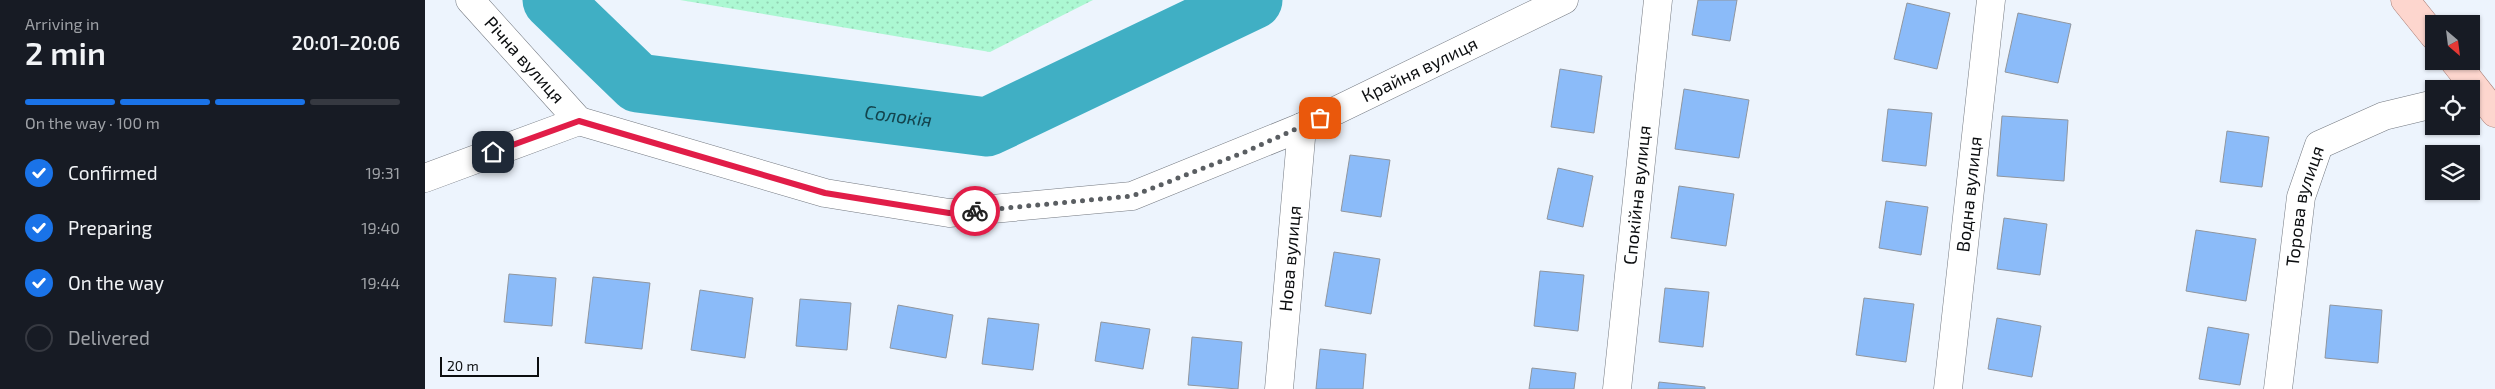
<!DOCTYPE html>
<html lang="en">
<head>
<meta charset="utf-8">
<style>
	:root { --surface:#171b24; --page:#242831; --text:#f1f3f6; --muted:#9ea1a6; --line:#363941; --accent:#1a73e8 }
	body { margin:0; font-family:"Exo 2",sans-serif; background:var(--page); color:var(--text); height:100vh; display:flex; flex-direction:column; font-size:19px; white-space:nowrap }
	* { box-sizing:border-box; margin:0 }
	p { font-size:16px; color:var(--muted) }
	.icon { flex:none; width:28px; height:28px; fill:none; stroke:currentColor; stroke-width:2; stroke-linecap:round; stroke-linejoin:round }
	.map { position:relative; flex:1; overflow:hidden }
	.panel { display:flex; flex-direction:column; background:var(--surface); width:425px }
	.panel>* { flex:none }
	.needle { width:32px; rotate:152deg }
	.controls { position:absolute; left:2000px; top:15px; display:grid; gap:10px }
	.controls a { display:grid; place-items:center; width:55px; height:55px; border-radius:0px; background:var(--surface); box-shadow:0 1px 4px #0004; font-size:25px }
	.scale { position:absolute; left:15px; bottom:12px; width:99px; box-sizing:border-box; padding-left:5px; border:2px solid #0b0d0f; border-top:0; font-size:14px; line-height:18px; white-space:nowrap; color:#0b0d0f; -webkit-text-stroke:4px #edf4fd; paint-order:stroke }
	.pin { position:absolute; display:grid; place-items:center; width:42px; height:42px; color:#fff; margin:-21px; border-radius:10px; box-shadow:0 2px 8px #0006 }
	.courier { position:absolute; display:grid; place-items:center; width:50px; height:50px; margin:-25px; border:4px solid #e11d48; border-radius:50%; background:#fff; color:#222; box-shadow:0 1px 6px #0007 }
	.summary em { font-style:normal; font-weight:600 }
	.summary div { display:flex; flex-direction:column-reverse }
	.summary { display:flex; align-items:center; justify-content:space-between; height:85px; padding:0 25px }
	h1 { font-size:32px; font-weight:600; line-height:38px }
	.bar { display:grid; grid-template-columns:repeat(4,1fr); gap:8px 5px; align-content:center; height:60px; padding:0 25px }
	.bar i { height:6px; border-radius:4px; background:var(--line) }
	.bar .current { background:var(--accent) }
	.bar p { grid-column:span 4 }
	ol { padding:0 25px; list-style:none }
	li { display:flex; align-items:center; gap:15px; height:55px }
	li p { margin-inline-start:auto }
	li .icon { padding:5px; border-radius:50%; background:var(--accent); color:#fff; stroke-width:4 }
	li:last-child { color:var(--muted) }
	li i { width:28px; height:28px; border:2px solid var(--line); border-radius:50% }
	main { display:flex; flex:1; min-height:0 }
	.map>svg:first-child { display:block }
	.park { fill:url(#park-dots) }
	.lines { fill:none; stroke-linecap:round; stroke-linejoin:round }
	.river { stroke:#40afc4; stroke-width:59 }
	.building { fill:#8bbbf9; stroke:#90969e }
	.street-casing { stroke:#747981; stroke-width:29 }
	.primary-casing { stroke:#a87e76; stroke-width:29 }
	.street { stroke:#fff; stroke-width:28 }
	.primary { stroke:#fdd6ce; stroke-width:28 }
	.done { stroke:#5a5e62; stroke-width:5; stroke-dasharray:0 9 }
	.route { stroke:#e11d48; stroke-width:6 }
	.labels { text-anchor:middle; stroke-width:4; stroke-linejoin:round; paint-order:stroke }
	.street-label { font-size:18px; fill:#0b0d0f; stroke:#edf4fd }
	.water-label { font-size:19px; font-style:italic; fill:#13444d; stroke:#edf4fd }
</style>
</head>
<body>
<main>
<section class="panel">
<div class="summary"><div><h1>2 min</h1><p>Arriving in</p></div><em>20:01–20:06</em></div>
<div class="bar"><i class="current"></i><i class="current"></i><i class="current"></i><i></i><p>On the way · 100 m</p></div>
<ol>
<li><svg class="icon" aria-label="check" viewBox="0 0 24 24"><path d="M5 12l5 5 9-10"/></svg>Confirmed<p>19:31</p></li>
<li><svg class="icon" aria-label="check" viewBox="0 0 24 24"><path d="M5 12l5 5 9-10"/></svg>Preparing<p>19:40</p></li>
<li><svg class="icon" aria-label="check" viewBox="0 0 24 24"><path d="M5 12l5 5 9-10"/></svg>On the way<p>19:44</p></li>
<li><i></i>Delivered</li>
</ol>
</section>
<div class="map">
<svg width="2070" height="389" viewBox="0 0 2070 389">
	<defs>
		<pattern id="park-dots" width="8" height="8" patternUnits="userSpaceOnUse" patternTransform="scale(1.25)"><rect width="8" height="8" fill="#acf8d3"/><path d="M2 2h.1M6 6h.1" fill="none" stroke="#93d3b4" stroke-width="1.8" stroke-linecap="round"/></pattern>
	</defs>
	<rect width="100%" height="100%" fill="#edf4fd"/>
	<!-- park -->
	<path class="park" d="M 255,0 L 668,0 L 565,52 Z"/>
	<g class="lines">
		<!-- river -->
		<path class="river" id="s1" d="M 127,0 L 213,83 L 562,127 L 828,0"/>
	</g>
	<!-- building -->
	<path class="building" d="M 1273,0 L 1312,0 L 1305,41 L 1267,35 Z
		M 1482,3 L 1525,13 L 1512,69 L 1469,59 Z
		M 1593,13 L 1646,24 L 1633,83 L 1580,72 Z
		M 1135,69 L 1177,76 L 1169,133 L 1126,127 Z
		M 1259,89 L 1324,100 L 1314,158 L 1250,149 Z
		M 1463,109 L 1507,113 L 1501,166 L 1457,161 Z
		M 1577,116 L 1643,120 L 1639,181 L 1572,176 Z
		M 1802,131 L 1844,137 L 1837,187 L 1795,182 Z
		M 925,155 L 965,160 L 956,217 L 916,211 Z
		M 1133,168 L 1168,176 L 1158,227 L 1122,219 Z
		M 1254,186 L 1309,194 L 1301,246 L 1246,238 Z
		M 1461,201 L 1503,207 L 1496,255 L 1454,248 Z
		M 1579,218 L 1622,224 L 1615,275 L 1572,269 Z
		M 1771,230 L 1831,239 L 1821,301 L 1761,291 Z
		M 909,252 L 955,259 L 946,314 L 900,306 Z
		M 1115,271 L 1159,275 L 1153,331 L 1109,326 Z
		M 84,274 L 131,278 L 127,326 L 79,322 Z
		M 168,277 L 225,283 L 217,349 L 160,343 Z
		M 1240,288 L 1284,292 L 1278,347 L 1234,342 Z
		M 275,290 L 328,298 L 320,358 L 266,350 Z
		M 1439,298 L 1489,304 L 1481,362 L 1431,355 Z
		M 375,299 L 426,303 L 422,350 L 371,346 Z
		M 473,305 L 528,315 L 521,358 L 465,348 Z
		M 1905,305 L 1957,310 L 1953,363 L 1900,358 Z
		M 563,318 L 614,324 L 608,370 L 557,364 Z
		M 1572,318 L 1616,326 L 1607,377 L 1563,369 Z
		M 676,322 L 725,329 L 718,369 L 670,361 Z
		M 1783,327 L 1824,334 L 1815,385 L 1774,379 Z
		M 767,337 L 817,342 L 813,389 L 763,385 Z
		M 895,349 L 941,354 L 938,389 L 891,389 Z
		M 1107,368 L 1151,373 L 1149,389 L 1104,389 Z
		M 1234,382 L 1280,387 L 1280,389 L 1233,389 Z"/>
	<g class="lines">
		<defs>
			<g id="street">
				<path id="s2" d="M 45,0 L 154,121"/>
				<path id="s3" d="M 154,121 L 400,193 L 524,213 L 707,196 L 877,127 L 1139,0"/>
				<path d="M 0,178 L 154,121"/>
				<path id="s4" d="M 854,389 L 877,127"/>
				<path id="s5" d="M 1192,389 L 1233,0"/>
				<path id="s6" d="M 1523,389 L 1566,0"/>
				<path id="s7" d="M 1853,389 L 1876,197 L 1894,145 L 1959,116 L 2009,104"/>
			</g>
			<path id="primary" d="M 1980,0 L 2009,36
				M 2029,61 L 2070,113"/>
		</defs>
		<!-- street casing -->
		<use href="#street" class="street-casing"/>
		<!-- primary casing -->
		<use href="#primary" class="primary-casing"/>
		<!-- street -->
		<use href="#street" class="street"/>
		<!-- primary -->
		<use href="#primary" class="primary"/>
	</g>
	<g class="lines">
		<!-- done -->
		<path class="done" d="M 550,211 L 707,196 L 820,152 L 895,118"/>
		<!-- route -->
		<path class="route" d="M 68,152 L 154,121 L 400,193 L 524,213 L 550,211"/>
	</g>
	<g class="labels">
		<!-- street labels -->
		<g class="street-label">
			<text dy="6" stroke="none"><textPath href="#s2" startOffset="81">Річна вулиця</textPath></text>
			<text dy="6" stroke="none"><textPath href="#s3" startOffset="880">Крайня вулиця</textPath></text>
			<text dy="6" stroke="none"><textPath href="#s5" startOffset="195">Спокійна вулиця</textPath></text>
			<text dy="6" stroke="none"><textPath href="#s6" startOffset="196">Водна вулиця</textPath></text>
			<text dy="6" stroke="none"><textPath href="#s7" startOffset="185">Торова вулиця</textPath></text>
			<text dy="6" stroke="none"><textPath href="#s4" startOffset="131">Нова вулиця</textPath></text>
		</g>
		<!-- water labels -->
		<g class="water-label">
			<text dy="7" stroke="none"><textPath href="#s1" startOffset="382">Солокія</textPath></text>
		</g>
	</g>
</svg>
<div class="controls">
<a><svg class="needle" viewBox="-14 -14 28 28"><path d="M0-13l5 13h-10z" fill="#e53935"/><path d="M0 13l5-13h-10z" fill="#9ea1a6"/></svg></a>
<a><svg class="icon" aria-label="locate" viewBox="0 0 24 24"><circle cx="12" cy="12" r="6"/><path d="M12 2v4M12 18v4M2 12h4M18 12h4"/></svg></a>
<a><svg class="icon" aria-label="layers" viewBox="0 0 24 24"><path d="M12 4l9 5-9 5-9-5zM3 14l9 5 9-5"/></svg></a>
</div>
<div class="scale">20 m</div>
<div class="pin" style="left:895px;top:118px;background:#ea580c"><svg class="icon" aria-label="bag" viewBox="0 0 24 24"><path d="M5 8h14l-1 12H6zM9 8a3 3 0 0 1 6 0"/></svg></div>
<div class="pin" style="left:68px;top:152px;background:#1f2937"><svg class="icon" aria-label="home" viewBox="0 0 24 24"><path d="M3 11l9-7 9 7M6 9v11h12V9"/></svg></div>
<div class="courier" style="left:550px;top:211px"><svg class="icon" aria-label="bike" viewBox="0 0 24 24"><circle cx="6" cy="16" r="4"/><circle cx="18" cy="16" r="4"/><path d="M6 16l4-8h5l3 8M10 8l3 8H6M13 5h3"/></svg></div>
</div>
</main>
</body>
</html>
